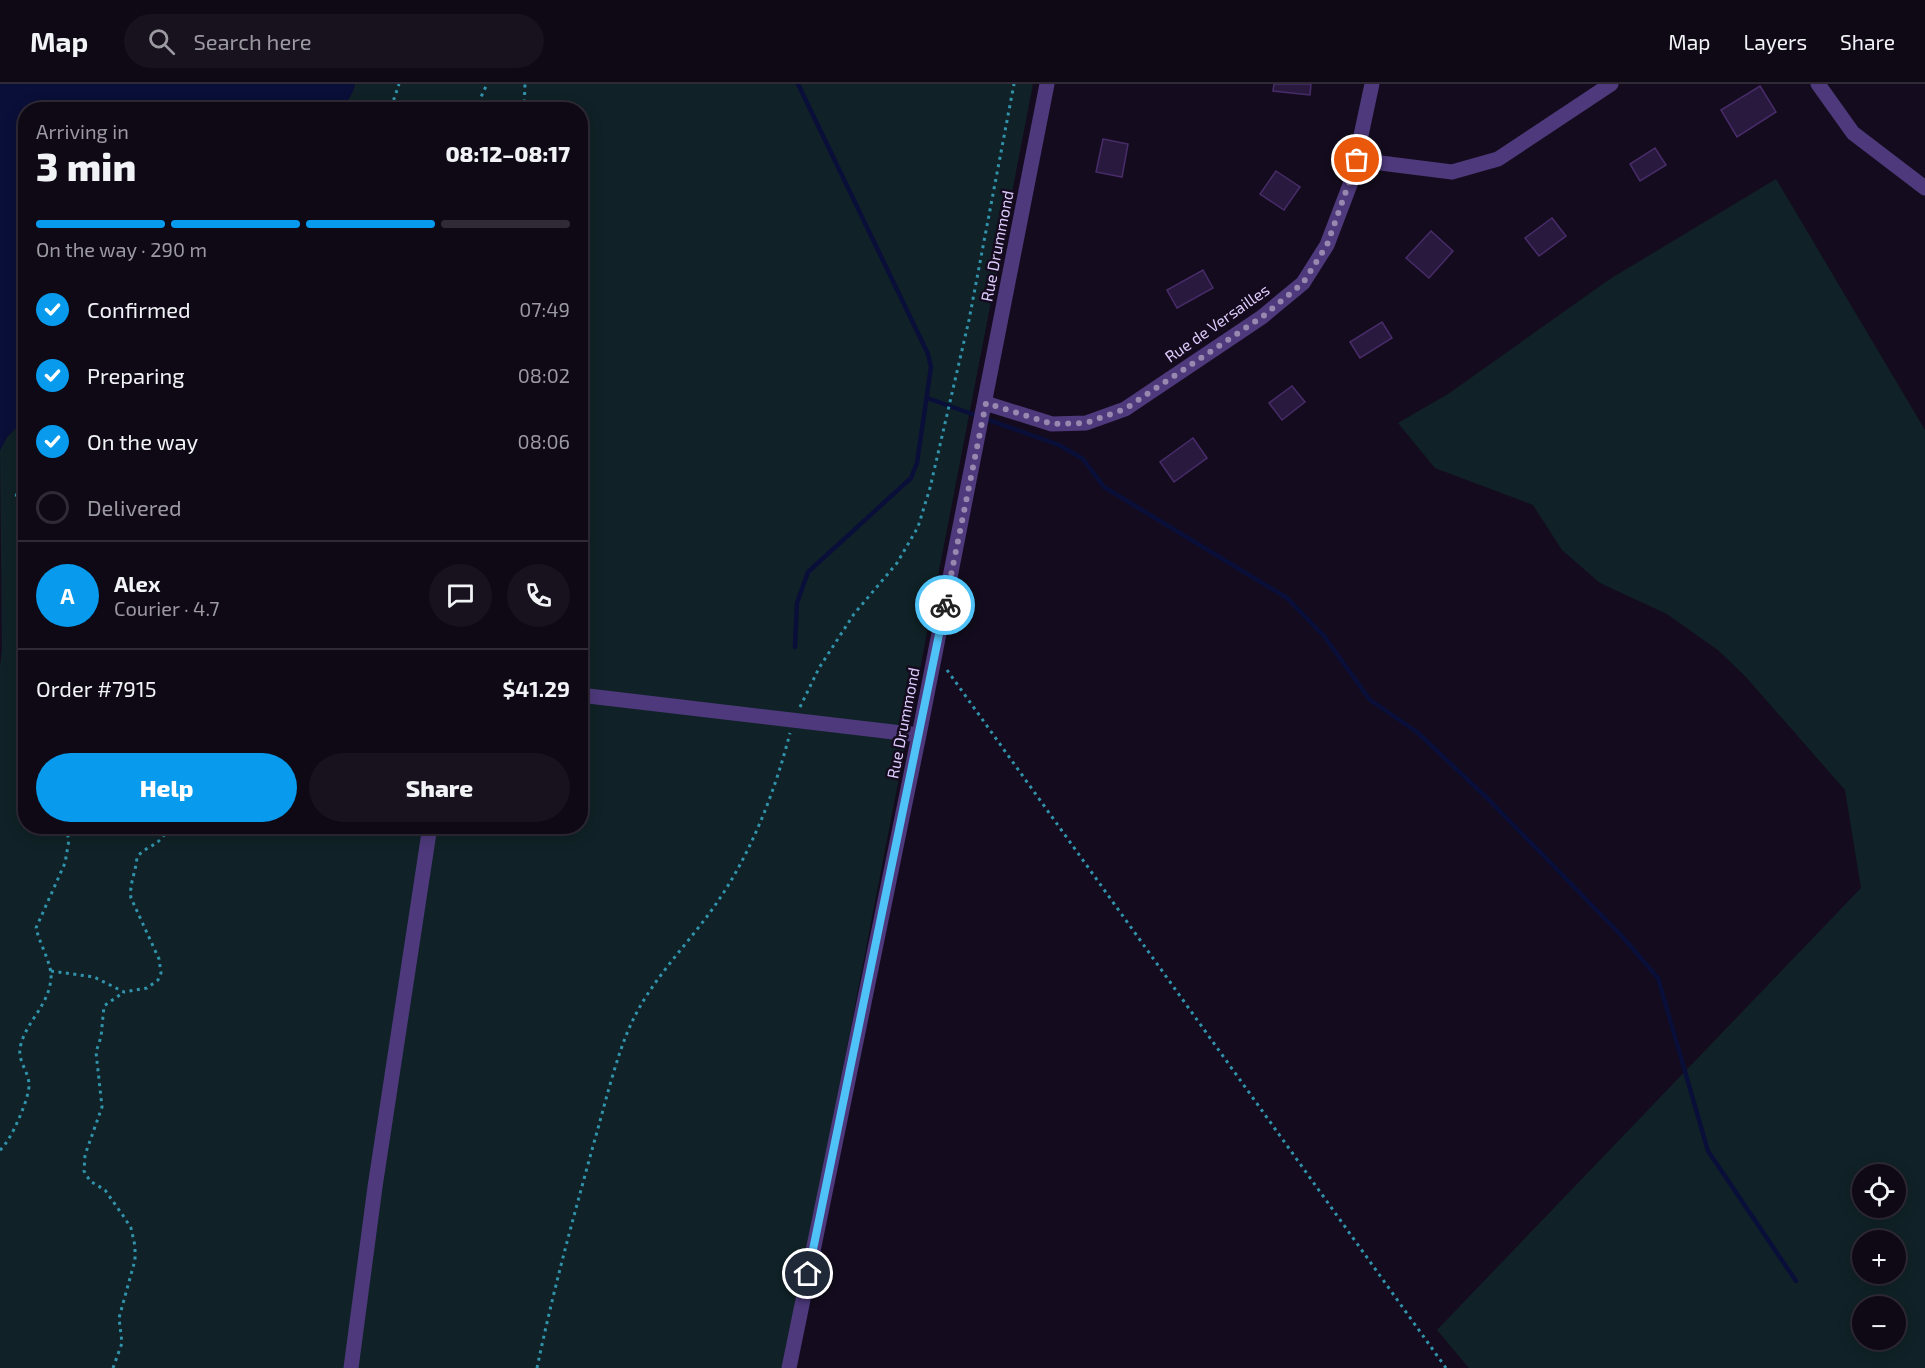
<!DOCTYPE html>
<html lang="en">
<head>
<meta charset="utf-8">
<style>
	:root { --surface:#0f0916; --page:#18121f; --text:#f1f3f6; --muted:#9b9aa1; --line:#2f2a35; --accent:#089aed }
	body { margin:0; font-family:"Exo 2",sans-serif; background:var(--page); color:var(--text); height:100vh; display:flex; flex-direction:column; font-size:22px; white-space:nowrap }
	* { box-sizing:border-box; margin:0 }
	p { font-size:20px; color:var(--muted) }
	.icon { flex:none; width:33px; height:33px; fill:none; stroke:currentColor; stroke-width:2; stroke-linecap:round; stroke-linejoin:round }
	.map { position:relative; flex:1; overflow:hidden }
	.details { position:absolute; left:18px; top:18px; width:570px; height:732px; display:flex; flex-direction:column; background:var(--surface); border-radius:24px; box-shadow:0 3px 15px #0003,0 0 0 2px var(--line) }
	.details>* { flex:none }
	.tools { position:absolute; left:1852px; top:1080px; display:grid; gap:12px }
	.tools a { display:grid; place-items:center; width:54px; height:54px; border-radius:50%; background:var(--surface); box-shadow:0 3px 15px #0003,0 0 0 2px var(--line); font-size:30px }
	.pin { position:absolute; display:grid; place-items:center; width:51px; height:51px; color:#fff; margin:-26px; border:3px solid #fff; border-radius:50%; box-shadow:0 2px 6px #0007 }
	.courier { position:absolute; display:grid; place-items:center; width:60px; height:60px; margin:-30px; border:4px solid #4fc3f7; border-radius:50%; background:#fff; color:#222; box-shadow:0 2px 8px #0007 }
	.head em { font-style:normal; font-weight:800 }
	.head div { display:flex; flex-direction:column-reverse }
	.head { display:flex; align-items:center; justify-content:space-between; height:102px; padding:0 18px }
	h1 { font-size:39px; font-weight:800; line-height:45px }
	.bar { display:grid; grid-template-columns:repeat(4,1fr); gap:9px 6px; align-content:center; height:72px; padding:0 18px }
	.bar i { height:8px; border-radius:4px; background:var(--line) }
	.bar .on { background:var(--accent) }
	.bar p { grid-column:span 4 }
	.line { display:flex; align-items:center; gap:15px; padding:0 18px; border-top:2px solid var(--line) }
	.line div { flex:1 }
	.round { display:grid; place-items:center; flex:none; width:63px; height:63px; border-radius:32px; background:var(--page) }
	ol { padding:0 18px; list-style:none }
	li { display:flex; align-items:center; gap:18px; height:66px }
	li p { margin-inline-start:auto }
	li .icon { padding:6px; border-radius:50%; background:var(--accent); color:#fff; stroke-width:4 }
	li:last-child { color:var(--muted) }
	li i { width:33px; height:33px; border:3px solid var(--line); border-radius:50% }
	.primary-button { display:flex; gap:12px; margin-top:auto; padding:12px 18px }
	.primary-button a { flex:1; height:69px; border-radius:36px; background:var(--accent); color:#fff; font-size:24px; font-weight:800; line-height:69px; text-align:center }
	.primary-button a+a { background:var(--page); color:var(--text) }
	header { display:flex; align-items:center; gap:36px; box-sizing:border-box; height:84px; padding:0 30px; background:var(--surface); border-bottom:2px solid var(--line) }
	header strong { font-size:28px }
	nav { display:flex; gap:33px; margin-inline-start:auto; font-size:21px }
	.search { width:420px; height:54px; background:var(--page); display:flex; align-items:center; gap:15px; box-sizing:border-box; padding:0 21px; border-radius:33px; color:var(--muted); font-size:22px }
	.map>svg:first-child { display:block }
	.green { fill:#102227; fill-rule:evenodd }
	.water { fill:#0a0f39 }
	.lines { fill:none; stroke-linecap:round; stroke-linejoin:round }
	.stream { stroke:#0a0f39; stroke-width:4.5 }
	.building { fill:#2a193e; stroke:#482c69; stroke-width:1.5 }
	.path { stroke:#3193ab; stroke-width:3; stroke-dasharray:3 4.5; stroke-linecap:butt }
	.minor { stroke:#4d397b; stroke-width:15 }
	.done { stroke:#9788af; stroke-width:6; stroke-dasharray:0 10.8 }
	.route { stroke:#4fc3f7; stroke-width:8 }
	.labels { text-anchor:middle; stroke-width:5; stroke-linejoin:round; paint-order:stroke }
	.street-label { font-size:16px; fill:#decbfd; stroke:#140c1e }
</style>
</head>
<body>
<header>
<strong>Map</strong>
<div class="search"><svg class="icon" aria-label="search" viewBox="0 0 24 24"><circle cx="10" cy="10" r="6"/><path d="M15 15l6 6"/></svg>Search here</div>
<nav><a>Map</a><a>Layers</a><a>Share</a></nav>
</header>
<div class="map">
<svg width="1925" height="1284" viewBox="0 0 1925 1284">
	<rect width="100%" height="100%" fill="#140c1e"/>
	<!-- green -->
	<path class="green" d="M 355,0 L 1033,0 L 785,1284 L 0,1284 L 0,583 L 2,566 L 0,366 L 7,353 L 25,335 L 26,742 L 580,742 L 580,26 L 334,25 C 346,22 352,12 355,0 Z
		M 1776,95 L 1925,346 L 1925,1284 L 1469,1284 L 1437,1246 L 1861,804 L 1845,706 L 1745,592 L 1719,567 L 1667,530 L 1600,499 L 1562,466 L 1533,421 L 1435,384 L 1398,339 L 1448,310 L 1610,195 ZM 1863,1090 L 1896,1090 L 1896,1124 L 1863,1124 ZM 1896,1156 L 1896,1190 L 1863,1190 L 1863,1156 ZM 1896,1222 L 1896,1256 L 1863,1256 L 1863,1222 Z"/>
	<!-- water -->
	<path class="water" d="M 0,0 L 355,0 C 352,12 346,22 334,25 L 26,26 L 25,335 L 7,353 L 0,366 Z"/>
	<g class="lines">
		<!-- stream -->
		<path class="stream" d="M 927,314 L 1059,361 L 1083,375 L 1104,403 L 1287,514 L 1324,552 L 1370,616 L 1417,648 L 1487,714 L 1620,850 L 1658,894 L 1708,1067 L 1796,1197
			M 795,563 L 797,519 L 808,488 L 911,394 L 917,379 L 931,283 L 928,270 L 798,0"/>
	</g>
	<!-- building -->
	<path class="building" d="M 1274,0 L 1311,0 L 1310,11 L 1273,7 Z
		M 1760,2 L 1776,28 L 1737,53 L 1721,26 Z
		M 1103,55 L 1128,60 L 1122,93 L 1096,88 Z
		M 1655,64 L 1666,81 L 1640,97 L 1630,80 Z
		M 1276,87 L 1300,103 L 1284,126 L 1260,110 Z
		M 1552,134 L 1566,152 L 1539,172 L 1525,154 Z
		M 1431,147 L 1453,167 L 1429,194 L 1406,174 Z
		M 1203,186 L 1213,204 L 1177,224 L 1167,206 Z
		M 1382,238 L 1392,254 L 1360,274 L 1350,258 Z
		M 1292,302 L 1305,318 L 1282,336 L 1269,319 Z
		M 1193,354 L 1207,374 L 1174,398 L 1160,378 Z"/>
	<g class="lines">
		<!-- path -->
		<path class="path" d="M 382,26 L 394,15 L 399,0
			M 475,26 L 487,0
			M 524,26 L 525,0
			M 15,411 L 26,412
			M 947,586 L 1446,1284
			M 800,623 L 819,584 L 854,530 L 897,479 L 918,443 L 930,404 L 969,236 L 1014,0
			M 51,887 L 94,893 L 124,908 L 147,904 L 158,896 L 161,889 L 159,875 L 131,814 C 129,800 136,788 137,773 C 148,760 164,761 167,742
			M 0,1066 C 11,1057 30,1013 29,1000 C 28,985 16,976 21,960 C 27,937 49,921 51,894 C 52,880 40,861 36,844 L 65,779 L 69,756 L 65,742
			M 113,1284 L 122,1259 L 119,1234 L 135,1176 L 135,1162 L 131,1144 L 124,1133 L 105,1106 L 90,1097 L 84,1087 L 85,1071 L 102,1023 L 96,968 L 101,953 L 104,922 L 124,908
			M 537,1284 C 553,1207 574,1131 595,1055 C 605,1020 617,969 632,938 C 651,897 685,863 711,827 C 749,775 774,711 790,649"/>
		<!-- minor -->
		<path class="minor" d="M 1818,0 L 1853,49 L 1925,104
			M 1357,76 L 1452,88 L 1498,75 L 1611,0
			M 985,319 L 1052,340 L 1086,339 L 1125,325 L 1262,233 L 1303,199 L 1327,161 L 1351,98 L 1372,0
			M 580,611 L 919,651
			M 351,1284 L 375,1103 L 430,742
			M 789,1284 L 919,651 L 1047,0"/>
	</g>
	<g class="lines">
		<!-- done -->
		<path class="done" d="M 945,521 L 986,319 L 1052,340 L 1086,339 L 1125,325 L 1262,233 L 1303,199 L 1327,161 L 1357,76"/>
		<!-- route -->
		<path class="route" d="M 808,1190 L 945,521"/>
	</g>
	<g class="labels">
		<!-- street labels -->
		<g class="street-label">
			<text transform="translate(997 162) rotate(-79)" y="6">Rue Drummond</text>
			<text transform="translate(1217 239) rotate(-35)" y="6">Rue de Versailles</text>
			<text transform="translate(903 639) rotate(-79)" y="6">Rue Drummond</text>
		</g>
	</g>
</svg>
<div class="tools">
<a><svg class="icon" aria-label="locate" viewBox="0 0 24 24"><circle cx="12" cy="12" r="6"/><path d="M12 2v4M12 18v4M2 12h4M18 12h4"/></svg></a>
<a>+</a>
<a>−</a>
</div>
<div class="pin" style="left:1357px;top:76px;background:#ea580c"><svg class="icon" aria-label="bag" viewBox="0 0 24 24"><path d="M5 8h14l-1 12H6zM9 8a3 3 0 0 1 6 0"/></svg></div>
<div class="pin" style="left:808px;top:1190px;background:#1f2937"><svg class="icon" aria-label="home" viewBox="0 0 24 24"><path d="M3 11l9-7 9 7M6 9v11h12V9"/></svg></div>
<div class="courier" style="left:945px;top:521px"><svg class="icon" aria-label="bike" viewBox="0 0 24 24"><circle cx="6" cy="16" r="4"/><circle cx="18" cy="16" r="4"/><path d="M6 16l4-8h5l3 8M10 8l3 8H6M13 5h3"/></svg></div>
<section class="details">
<div class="head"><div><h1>3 min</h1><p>Arriving in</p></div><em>08:12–08:17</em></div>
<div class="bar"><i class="on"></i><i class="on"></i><i class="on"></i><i></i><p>On the way · 290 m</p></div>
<ol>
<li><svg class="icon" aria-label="check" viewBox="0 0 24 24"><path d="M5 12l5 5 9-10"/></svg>Confirmed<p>07:49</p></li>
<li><svg class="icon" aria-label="check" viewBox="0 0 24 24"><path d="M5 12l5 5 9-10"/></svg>Preparing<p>08:02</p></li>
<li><svg class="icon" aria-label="check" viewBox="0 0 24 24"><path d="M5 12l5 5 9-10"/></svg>On the way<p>08:06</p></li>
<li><i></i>Delivered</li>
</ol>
<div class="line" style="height:108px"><b class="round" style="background:var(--accent);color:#fff">A</b><div><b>Alex</b><p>Courier · 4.7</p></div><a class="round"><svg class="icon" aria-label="chat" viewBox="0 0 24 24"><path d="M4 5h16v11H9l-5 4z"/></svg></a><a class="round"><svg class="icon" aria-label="phone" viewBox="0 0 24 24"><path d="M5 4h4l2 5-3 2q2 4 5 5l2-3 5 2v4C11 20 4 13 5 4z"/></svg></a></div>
<div class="line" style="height:78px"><div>Order #7915</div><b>$41.29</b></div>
<div class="primary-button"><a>Help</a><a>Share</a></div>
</section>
</div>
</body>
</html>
